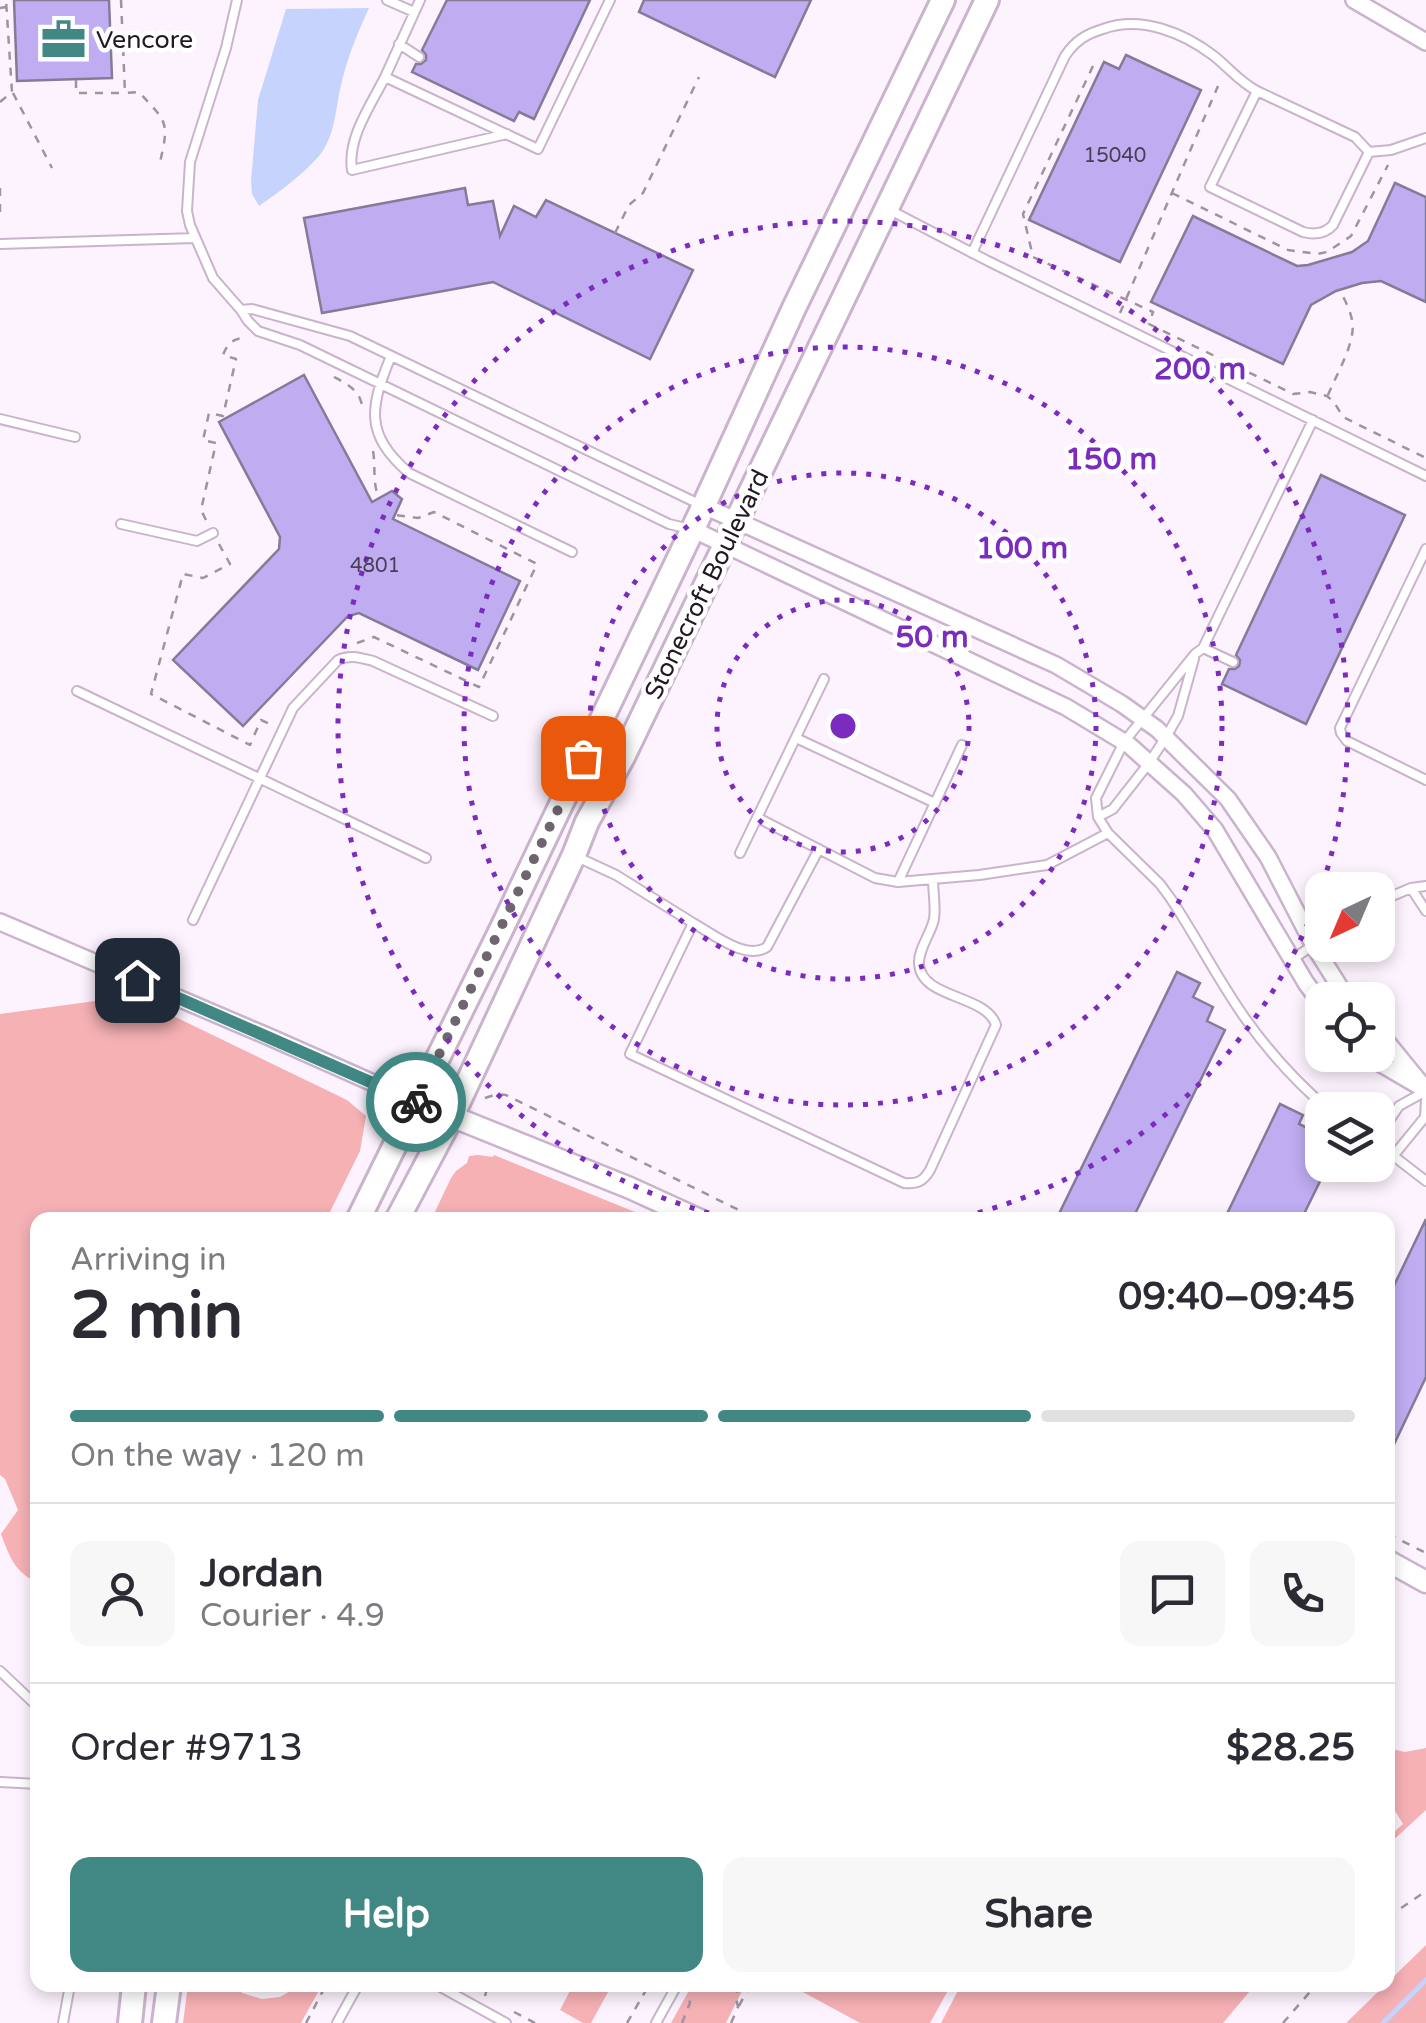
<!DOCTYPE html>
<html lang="en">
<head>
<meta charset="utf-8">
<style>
	:root { --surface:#fff; --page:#f7f7f7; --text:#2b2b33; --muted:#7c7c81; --line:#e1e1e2; --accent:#418885 }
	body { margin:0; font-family:"Varela Round",sans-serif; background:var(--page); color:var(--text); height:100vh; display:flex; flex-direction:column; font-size:38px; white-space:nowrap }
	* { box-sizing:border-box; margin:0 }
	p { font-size:32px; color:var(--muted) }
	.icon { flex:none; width:55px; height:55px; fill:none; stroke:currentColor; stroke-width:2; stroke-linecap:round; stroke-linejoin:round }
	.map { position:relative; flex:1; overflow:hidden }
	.drawer { position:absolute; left:30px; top:1212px; width:1365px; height:780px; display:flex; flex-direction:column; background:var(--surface); border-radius:20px; box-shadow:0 5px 15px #0003 }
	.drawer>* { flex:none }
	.needle { width:65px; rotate:224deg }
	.tools { position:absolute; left:1305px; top:872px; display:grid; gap:20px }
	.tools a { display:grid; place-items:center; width:90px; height:90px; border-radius:20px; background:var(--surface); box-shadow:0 5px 15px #0003; font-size:50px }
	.pin { position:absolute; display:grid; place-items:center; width:85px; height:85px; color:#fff; margin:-42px; border-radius:20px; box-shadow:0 5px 15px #0006 }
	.courier { position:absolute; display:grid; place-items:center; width:100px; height:100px; margin:-50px; border:8px solid #418885; border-radius:50%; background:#fff; color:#222; box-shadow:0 2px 12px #0007 }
	.summary em { font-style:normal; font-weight:700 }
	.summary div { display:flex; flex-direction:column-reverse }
	.summary { display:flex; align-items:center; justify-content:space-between; height:170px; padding:0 40px }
	h1 { font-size:65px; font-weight:700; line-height:75px }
	.bar { display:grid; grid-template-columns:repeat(4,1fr); gap:15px 10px; align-content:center; height:120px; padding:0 40px }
	.bar i { height:12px; border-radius:8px; background:var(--line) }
	.bar .current { background:var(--accent) }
	.bar p { grid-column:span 4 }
	.line { display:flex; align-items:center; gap:25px; padding:0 40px; border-top:2px solid var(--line) }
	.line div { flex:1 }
	.round { display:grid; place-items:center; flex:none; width:105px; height:105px; border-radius:20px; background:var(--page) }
	.primary-button { display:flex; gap:20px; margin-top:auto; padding:20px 40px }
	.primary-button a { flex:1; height:115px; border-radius:20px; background:var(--accent); color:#fff; font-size:40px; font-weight:700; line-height:115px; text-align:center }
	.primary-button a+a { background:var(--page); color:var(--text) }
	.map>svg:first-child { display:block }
	.green { fill:#f6b1b5 }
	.water { fill:#c6d4fd }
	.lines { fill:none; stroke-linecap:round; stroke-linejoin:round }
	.stream { stroke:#c6d4fd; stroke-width:5 }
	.building { fill:#bfacf1; stroke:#837c98; stroke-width:2.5 }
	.service-casing { stroke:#cab3cc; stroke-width:12 }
	.minor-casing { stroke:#cab3cc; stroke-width:20 }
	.tertiary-casing { stroke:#cab3cc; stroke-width:25 }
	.secondary-casing { stroke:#cab3cc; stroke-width:28 }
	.path { stroke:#9d949e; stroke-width:2.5; stroke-dasharray:8 8; stroke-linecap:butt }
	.service { stroke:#fff; stroke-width:8 }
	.minor { stroke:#fff; stroke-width:15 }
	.tertiary { stroke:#fff; stroke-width:20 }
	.secondary { stroke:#fff; stroke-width:22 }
	.done { stroke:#6e656f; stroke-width:10; stroke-dasharray:0 18 }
	.route { stroke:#418885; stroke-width:12 }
	.ring { fill:none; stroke:#7b2cbf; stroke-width:5; stroke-dasharray:5 10 }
	.labels { text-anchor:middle; stroke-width:9; stroke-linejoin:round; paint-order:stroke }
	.number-label { font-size:20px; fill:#483e56 }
	.poi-label { font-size:25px; fill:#211922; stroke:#fff; text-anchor:start }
	.street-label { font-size:25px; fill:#211922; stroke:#fff }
	.centre { fill:#7b2cbf; stroke:#fff; stroke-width:5 }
	.ring-label { font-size:30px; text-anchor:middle; font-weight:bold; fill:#7b2cbf; stroke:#fff; stroke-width:9; stroke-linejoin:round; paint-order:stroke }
</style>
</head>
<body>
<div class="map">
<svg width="1426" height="2023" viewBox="0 0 1426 2023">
	<rect width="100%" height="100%" fill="#fdf3fe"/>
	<!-- green -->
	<path class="green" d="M 132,996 L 347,1100 L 366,1116 L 360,1151 L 326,1220 L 38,1220 L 38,1582 C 15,1574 9,1555 1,1534 L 18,1510 L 5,1479 L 0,1475 L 0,1014 Z
		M 478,1155 L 493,1157 L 494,1155 L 655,1220 L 431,1220 L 451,1178 L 456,1171 L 467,1163 L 469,1156 Z
		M 1388,1748 L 1405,1752 L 1426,1748 L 1426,1810 L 1388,1845 L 1388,1837 L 1403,1824 L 1388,1799 Z
		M 1426,1945 L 1426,2023 L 1346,2023 L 1385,1985 L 1388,1985 L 1388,1982 Z
		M 188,1985 L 232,1985 L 242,1993 L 262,1999 L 280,1997 L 301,1985 L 322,1985 L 301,2023 L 183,2023 Z
		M 573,1985 L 612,1985 L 591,2023 L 583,2023 L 560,2010 Z
		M 692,1985 L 745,1985 L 726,2023 L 671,2023 Z
		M 790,1985 L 951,1985 L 930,2023 L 860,2023 Z
		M 961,1985 L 980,1986 L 1255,1985 L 1223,2023 L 941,2023 Z"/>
	<!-- water -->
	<path class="water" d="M 369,8 C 358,32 348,56 342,81 C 336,104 336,129 324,149 C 313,167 277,194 259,206 L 252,194 L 251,181 L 258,100 L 286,9 Z"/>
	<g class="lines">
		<!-- stream -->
		<path class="stream" d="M 1383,2023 L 1426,1980"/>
	</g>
	<!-- building -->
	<path class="building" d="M 14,0 L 109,0 L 112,78 L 17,81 Z
		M 447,0 L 590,0 L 534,119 L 519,112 L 514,121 L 412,72 L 416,64 L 421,64 L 426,60 L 426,55 L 422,50 Z
		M 644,0 L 811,0 L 775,77 L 639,12 Z
		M 1126,55 L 1201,90 L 1120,262 L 1029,220 L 1104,62 L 1119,69 Z
		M 1395,183 L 1426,197 L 1426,302 L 1381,281 L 1362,283 L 1336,291 L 1311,305 L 1283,364 L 1151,302 L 1193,216 L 1297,266 L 1308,265 L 1352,252 L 1368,241 Z
		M 465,188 L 468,205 L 493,201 L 500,236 L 514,206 L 536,217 L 546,200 L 693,270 L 650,359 L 493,282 L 322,313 L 304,218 Z
		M 304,375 L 372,502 L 392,491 L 402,499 L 393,519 L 520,581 L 478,670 L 359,613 L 348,616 L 243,726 L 173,660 L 279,549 L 280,537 L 219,422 Z
		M 1321,475 L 1405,515 L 1306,724 L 1222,684 L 1229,669 L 1235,669 L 1239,666 L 1240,660 L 1236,655 Z
		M 1177,972 L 1200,983 L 1193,997 L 1213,1007 L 1207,1021 L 1225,1030 L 1132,1220 L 1056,1220 Z
		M 1280,1104 L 1303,1115 L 1299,1124 L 1322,1135 L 1322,1165 L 1328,1165 L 1301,1220 L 1224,1220 Z
		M 1426,1219 L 1426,1377 L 1388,1457 L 1388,1298 Z"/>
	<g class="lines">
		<defs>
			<path id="service" d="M 237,0 L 226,48 L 190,162 L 187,211 L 190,225 L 213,278 L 241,310 L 248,321 L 258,331 L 300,345 L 669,524 L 690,529
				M 387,0 L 414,12
				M 420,0 L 385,77 L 538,149 L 610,0
				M 399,44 L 419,57
				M 385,77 C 371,105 347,138 352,170 L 507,134
				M 1369,152 L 1333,225 C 1325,234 1315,235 1303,232 L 1210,187 L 1257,91 L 1355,137 L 1369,152 L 1391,150 L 1426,138
				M 888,209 L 988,261 L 1426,476
				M 0,244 L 195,238
				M 972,253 L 1065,56 C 1075,41 1086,34 1103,29 C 1141,15 1184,33 1214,56 C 1229,68 1240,82 1257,91
				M 241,310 L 252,309 L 350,336 L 699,504
				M 391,356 C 370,407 364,434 409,473 L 572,552
				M 0,419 L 75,437
				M 1313,420 L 1203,648 L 1195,654 L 1124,742 L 1096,798 L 1098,817 L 1108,833 L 1160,884 L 1171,899 C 1197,938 1218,980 1245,1018 C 1269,1052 1297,1083 1329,1110
				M 121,524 L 197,541 L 213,533
				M 1426,549 L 1340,728 L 1341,733 L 1347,741 L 1426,780
				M 1203,648 L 1233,662
				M 77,691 L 426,858
				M 796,738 L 935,803
				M 1098,817 L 1113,809 L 1149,763 L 1166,737 L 1178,716 L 1194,659
				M 758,818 L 875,878 L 898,882 L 979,875 L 1047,865 L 1108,833
				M 819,849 L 767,947 C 746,961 713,934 693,923 L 630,1054 L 904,1183 C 917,1184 923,1182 930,1170 L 996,1025 C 986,994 921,999 919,964 C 918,949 931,934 934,919 C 936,907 933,892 933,879
				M 740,853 L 824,679
				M 575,856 L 616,875 L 693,923
				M 898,882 L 962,745
				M 1411,888 L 1426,911
				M 1378,902 L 1411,888 L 1426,886
				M 193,920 L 293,708 L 338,660 C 350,654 361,658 373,661 L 493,716
				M 1293,959 L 1322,939
				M 1378,1137 L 1399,1106 L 1426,1091
				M 1378,1144 L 1426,1181
				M 1394,1155 L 1425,1117 L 1426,1100
				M 0,1671 L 38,1707
				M 0,1782 L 38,1784
				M 437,1985 L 506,2023
				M 63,2023 L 70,1985
				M 337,2023 L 358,1985
				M 656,2023 L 677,1985"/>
			<path id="minor" d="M 1354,0 L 1426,42
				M 704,506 L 1056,665 L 1122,704 L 1157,729 L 1228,799 L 1268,857 L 1314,946 L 1348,1000
				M 692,529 L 1066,707 L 1129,745 L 1184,794 L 1215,830 L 1306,983 L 1322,1005
				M 0,922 L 274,1039 L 416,1102
				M 1378,1031 L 1426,1090
				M 1366,1055 L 1419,1086"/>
			<path id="tertiary" d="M 416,1102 L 630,1188 L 700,1220
				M 1388,1561 L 1426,1582"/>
			<path id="secondary" d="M 358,1220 L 501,930 L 699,516 L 794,308 L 943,0
				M 397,1220 L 452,1116 L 574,855 L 587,822 L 623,757 L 987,0
				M 130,2023 L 134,1985
				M 164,2023 L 169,1985"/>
		</defs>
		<!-- service casing -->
		<use href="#service" class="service-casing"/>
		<!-- minor casing -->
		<use href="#minor" class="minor-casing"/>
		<!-- tertiary casing -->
		<use href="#tertiary" class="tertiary-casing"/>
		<!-- secondary casing -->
		<use href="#secondary" class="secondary-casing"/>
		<!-- path -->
		<path class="path" d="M 121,0 L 125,93 L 139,92 C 166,122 170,120 160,162
			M 0,8 L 6,7 L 0,14
			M 1093,66 L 1023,214 L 1033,257 L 1153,312 L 1149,324 L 1293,394 L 1310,392 L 1327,396 L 1334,402 L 1343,417 L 1426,458
			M 76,80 L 76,93 L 123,93
			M 13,93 L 52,168
			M 0,102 L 12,92 L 6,0
			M 0,188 L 0,219
			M 1172,193 L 1288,250 L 1317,254 L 1327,252 L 1351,236 L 1388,165
			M 615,233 L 629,205 L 643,193 L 699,77
			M 1120,313 L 1218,86
			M 334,377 C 347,384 359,390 362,405
			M 1328,395 C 1336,375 1357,341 1352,320 C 1350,309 1344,299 1340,290
			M 373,451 C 376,468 372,482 379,498
			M 206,520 L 201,510 L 216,443 L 203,440 L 209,413 L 223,416 L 236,359 L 223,355 C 227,344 233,338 245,338
			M 219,544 L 230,564 L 203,578 L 183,574 L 151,694 L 250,745 L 261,720 L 270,724
			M 357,643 L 374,637 L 479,687 L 537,564 L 434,512 L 418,518 L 395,515
			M 485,1098 L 497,1094 L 506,1095 L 759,1220
			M 1388,1534 L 1426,1553
			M 1388,1917 L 1426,1891
			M 485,1996 L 488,1985
			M 739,2006 L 750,1985
			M 514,2012 L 535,2023
			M 306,2023 L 326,1985
			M 627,2023 L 649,1985
			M 682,2023 L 690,2003 L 688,1997
			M 731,2023 L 738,2007 L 736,1998 L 738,1985
			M 1283,2023 L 1316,1985"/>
		<!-- service -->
		<use href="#service" class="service"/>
		<!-- minor -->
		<use href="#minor" class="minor"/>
		<!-- tertiary -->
		<use href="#tertiary" class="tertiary"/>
		<!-- secondary -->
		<use href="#secondary" class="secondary"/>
	</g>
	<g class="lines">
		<!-- done -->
		<path class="done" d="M 416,1102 L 583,758"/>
		<!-- route -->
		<path class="route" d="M 137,980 L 416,1102"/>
	</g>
	<!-- distance rings -->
	<g class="ring">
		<circle cx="843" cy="726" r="126"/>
		<circle cx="843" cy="726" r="253"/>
		<circle cx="843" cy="726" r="379"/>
		<path d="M738 1220A505 505 0 1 1 948 1220"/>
	</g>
	<!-- icons -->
	<defs>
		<symbol id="office-bare" viewBox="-9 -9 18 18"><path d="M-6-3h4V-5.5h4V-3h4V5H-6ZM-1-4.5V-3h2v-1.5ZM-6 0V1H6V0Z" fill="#418885" stroke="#fff" stroke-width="2.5" paint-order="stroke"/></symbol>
	</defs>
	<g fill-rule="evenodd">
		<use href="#office-bare" x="32" y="8" width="63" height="63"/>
	</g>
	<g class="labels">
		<!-- number labels -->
		<g class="number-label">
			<text x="1115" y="162">15040</text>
			<text x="375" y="572">4801</text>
		</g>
		<!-- poi labels -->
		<g class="poi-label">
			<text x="96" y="48">Vencore</text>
		</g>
		<!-- street labels -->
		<g class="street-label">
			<text transform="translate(706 584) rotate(-64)" y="9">Stonecroft Boulevard</text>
		</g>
	</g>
	<circle cx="843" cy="726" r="15" class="centre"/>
	<g class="ring-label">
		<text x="1200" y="379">200 m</text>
		<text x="1111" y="469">150 m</text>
		<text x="1022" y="558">100 m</text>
		<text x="932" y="647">50 m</text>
	</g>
</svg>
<div class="tools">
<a><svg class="needle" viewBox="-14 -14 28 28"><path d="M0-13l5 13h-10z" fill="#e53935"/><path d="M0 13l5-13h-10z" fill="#7c7c81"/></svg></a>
<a><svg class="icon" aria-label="locate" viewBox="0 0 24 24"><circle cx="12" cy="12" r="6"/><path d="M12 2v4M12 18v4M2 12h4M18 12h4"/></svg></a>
<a><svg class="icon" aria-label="layers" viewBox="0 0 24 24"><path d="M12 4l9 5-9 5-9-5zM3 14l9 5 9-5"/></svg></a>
</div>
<div class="pin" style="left:583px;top:758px;background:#ea580c"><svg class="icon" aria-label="bag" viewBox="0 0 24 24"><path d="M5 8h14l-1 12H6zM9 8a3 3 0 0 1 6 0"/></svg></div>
<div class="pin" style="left:137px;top:980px;background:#1f2937"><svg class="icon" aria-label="home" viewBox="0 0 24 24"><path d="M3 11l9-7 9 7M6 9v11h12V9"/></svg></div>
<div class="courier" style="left:416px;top:1102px"><svg class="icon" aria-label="bike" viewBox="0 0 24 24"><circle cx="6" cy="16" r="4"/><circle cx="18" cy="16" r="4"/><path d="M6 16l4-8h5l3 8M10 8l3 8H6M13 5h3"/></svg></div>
<section class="drawer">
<div class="summary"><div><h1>2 min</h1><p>Arriving in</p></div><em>09:40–09:45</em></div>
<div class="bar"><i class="current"></i><i class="current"></i><i class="current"></i><i></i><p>On the way · 120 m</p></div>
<div class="line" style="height:180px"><a class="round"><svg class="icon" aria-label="person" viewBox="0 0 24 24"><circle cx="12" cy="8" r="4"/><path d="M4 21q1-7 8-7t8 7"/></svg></a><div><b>Jordan</b><p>Courier · 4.9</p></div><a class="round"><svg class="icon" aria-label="chat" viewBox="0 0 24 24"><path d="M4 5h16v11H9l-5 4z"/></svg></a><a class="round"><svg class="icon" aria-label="phone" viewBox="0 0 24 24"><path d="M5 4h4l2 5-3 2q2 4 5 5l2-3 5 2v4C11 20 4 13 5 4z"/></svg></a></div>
<div class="line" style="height:130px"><div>Order #9713</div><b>$28.25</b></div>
<div class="primary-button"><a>Help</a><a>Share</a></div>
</section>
</div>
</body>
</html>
